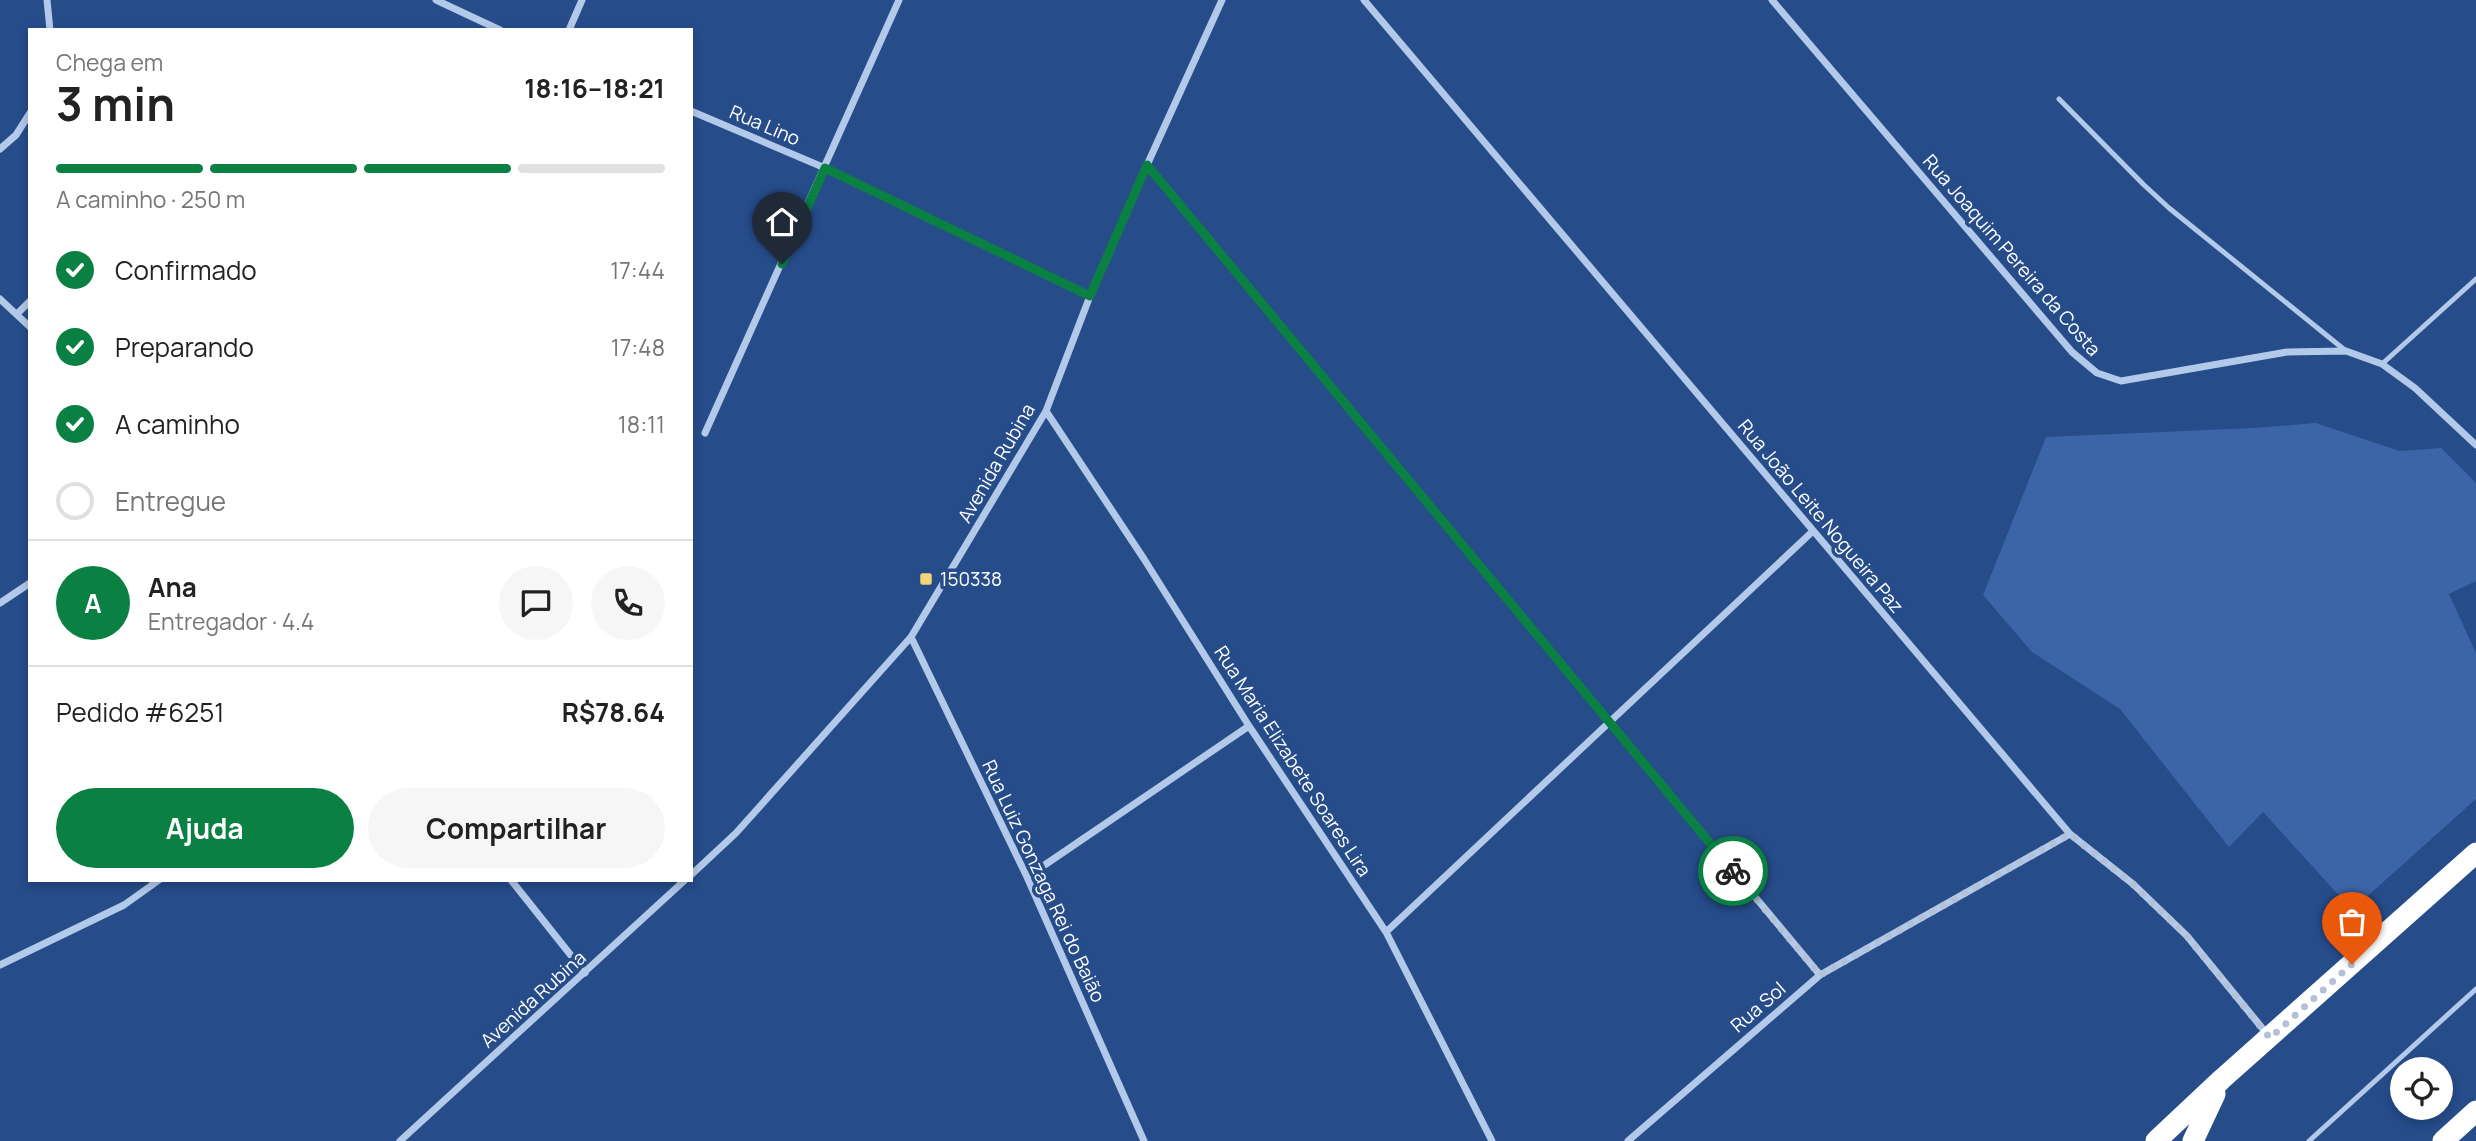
<!DOCTYPE html>
<html lang="pt">
<head>
<meta charset="utf-8">
<style>
	:root { --surface:#fff; --page:#f6f6f6; --text:#222; --muted:#767676; --line:#e0e0e0; --accent:#0b8043 }
	body { margin:0; font-family:Manrope,sans-serif; background:var(--page); color:var(--text); height:100vh; display:flex; flex-direction:column; font-size:26px; white-space:nowrap }
	* { box-sizing:border-box; margin:0 }
	p { font-size:23px; color:var(--muted) }
	.icon { flex:none; width:38px; height:38px; fill:none; stroke:currentColor; stroke-width:2; stroke-linecap:round; stroke-linejoin:round }
	.map { position:relative; flex:1; overflow:hidden }
	.side { position:absolute; left:28px; top:28px; width:665px; height:854px; display:flex; flex-direction:column; background:var(--surface); border-radius:0px; box-shadow:0 4px 10px #0003 }
	.side>* { flex:none }
	.fabs { position:absolute; left:2390px; top:1057px; display:grid; gap:14px }
	.fabs a { display:grid; place-items:center; width:63px; height:63px; border-radius:50%; background:var(--surface); box-shadow:0 4px 10px #0003; font-size:35px }
	.pin { position:absolute; display:grid; place-items:center; width:60px; height:60px; color:#fff; margin:-72px -30px; border-radius:50% 50% 50% 0; rotate:-45deg; box-shadow:0 0 7px #0007 }
	.pin .icon { rotate:45deg }
	.courier { position:absolute; display:grid; place-items:center; width:70px; height:70px; margin:-35px; border:5px solid #0b8043; border-radius:50%; background:#fff; color:#222; box-shadow:0 2px 9px #0007 }
	.headline em { font-style:normal; font-weight:700 }
	.headline div { display:flex; flex-direction:column-reverse }
	.headline { display:flex; align-items:center; justify-content:space-between; height:119px; padding:0 28px }
	h1 { font-size:46px; font-weight:700; line-height:52px }
	.bar { display:grid; grid-template-columns:repeat(4,1fr); gap:10px 7px; align-content:center; height:84px; padding:0 28px }
	.bar i { height:9px; border-radius:5px; background:var(--line) }
	.bar .on { background:var(--accent) }
	.bar p { grid-column:span 4 }
	.line { display:flex; align-items:center; gap:18px; padding:0 28px; border-top:2px solid var(--line) }
	.line div { flex:1 }
	.round { display:grid; place-items:center; flex:none; width:74px; height:74px; border-radius:37px; background:var(--page) }
	ol { padding:0 28px; list-style:none }
	li { display:flex; align-items:center; gap:21px; height:77px }
	li p { margin-inline-start:auto }
	li .icon { padding:7px; border-radius:50%; background:var(--accent); color:#fff; stroke-width:4 }
	li:last-child { color:var(--muted) }
	li i { width:38px; height:38px; border:4px solid var(--line); border-radius:50% }
	.button { display:flex; gap:14px; margin-top:auto; padding:14px 28px }
	.button a { flex:1; height:80px; border-radius:42px; background:var(--accent); color:#fff; font-size:28px; font-weight:700; line-height:80px; text-align:center }
	.button a+a { background:var(--page); color:var(--text) }
	.map>svg:first-child { display:block }
	.green { fill:#3b65a6 }
	.lines { fill:none; stroke-linecap:round; stroke-linejoin:round }
	.lane { stroke:#b3c9e9; stroke-width:5 }
	.street { stroke:#b3c9e9; stroke-width:7 }
	.highway { stroke:#fff; stroke-width:21 }
	.done { stroke:#b3c0d6; stroke-width:7; stroke-dasharray:0 12.6 }
	.route { stroke:#0b8043; stroke-width:9 }
	.poi-dot { fill:#f2d678; stroke:#264c8a; stroke-width:2.5 }
	.labels { text-anchor:middle; stroke-width:7; stroke-linejoin:round; paint-order:stroke }
	.street-label { font-size:19px; fill:#fff; stroke:#264c8a }
	.poi-label { font-size:19px; fill:#fff; stroke:#264c8a; text-anchor:start }
</style>
</head>
<body>
<div class="map">
<svg width="2476" height="1141" viewBox="0 0 2476 1141">
	<rect width="100%" height="100%" fill="#264c8a"/>
	<!-- green -->
	<path class="green" d="M 2316,423 L 2400,451 L 2441,448 L 2476,483 L 2476,581 L 2449,594 L 2476,653 L 2476,799 L 2352,910 L 2263,812 L 2229,847 L 2120,709 L 2032,652 L 1983,595 L 2046,437 L 2253,428 Z"/>
	<g class="lines">
		<!-- lane -->
		<path class="lane" d="M 2059,99 L 2144,185 L 2169,208 L 2346,351
			M 2382,364 L 2476,279
			M 2309,1141 L 2476,989"/>
		<!-- street -->
		<path class="street" d="M 47,0 L 50,30
			M 436,0 L 500,30
			M 1364,0 L 2070,834 L 2133,884 L 2187,936 L 2267,1034
			M 1772,0 L 2072,352 L 2097,373 L 2121,381 L 2287,352 L 2346,351 L 2382,364 L 2415,388 L 2476,445
			M 569,30 L 582,0
			M 691,111 L 825,168 L 1090,296
			M 0,149 L 16,135 L 30,113
			M 1147,165 L 1820,975
			M 0,299 L 30,327
			M 17,314 L 30,301
			M 1046,411 L 1144,559 L 1249,726 L 1386,932 L 1492,1141
			M 705,433 L 899,0
			M 0,603 L 30,583
			M 911,637 L 1027,877 L 1144,1141
			M 691,875 L 736,833 L 911,637 L 1046,411 L 1090,296 L 1147,165 L 1222,0
			M 1027,877 L 1249,726
			M 511,880 L 585,973
			M 1386,932 L 1813,531
			M 0,965 L 124,905 L 159,880
			M 400,1141 L 685,880
			M 1628,1141 L 1820,975 L 2070,834"/>
		<!-- highway -->
		<path class="highway" d="M 2156,1141 L 2222,1079 L 2476,853
			M 2193,1141 L 2215,1094
			M 2443,1141 L 2476,1111"/>
	</g>
	<g class="lines">
		<!-- done -->
		<path class="done" d="M 1733,871 L 1820,975 L 2070,834 L 2133,884 L 2187,936 L 2270,1038 L 2352,964"/>
		<!-- route -->
		<path class="route" d="M 782,264 L 825,168 L 1090,296 L 1147,165 L 1733,871"/>
	</g>
	<!-- markers -->
	<rect class="poi-dot" x="919" y="572" width="14" height="14" rx="3.5"/>
	<g class="labels">
		<!-- street labels -->
		<g class="street-label">
			<text transform="translate(765 125) rotate(23)" y="7">Rua Lino</text>
			<text transform="translate(2012 255) rotate(49)" y="7">Rua Joaquim Pereira da Costa</text>
			<text transform="translate(996 463) rotate(-60)" y="7">Avenida Rubina</text>
			<text transform="translate(1821 516) rotate(50)" y="7">Rua João Leite Nogueira Paz</text>
			<text transform="translate(1293 761) rotate(57)" y="7">Rua Maria Elizabete Soares Lira</text>
			<text transform="translate(1044 881) rotate(65)" y="7">Rua Luiz Gonzaga Rei do Baião</text>
			<text transform="translate(533 999) rotate(-42)" y="7">Avenida Rubina</text>
			<text transform="translate(1758 1007) rotate(-41)" y="7">Rua Sol</text>
		</g>
		<!-- poi labels -->
		<g class="poi-label">
			<text x="940" y="586">150338</text>
		</g>
	</g>
</svg>
<div class="fabs">
<a><svg class="icon" aria-label="locate" viewBox="0 0 24 24"><circle cx="12" cy="12" r="6"/><path d="M12 2v4M12 18v4M2 12h4M18 12h4"/></svg></a>
</div>
<div class="pin" style="left:2352px;top:964px;background:#ea580c"><svg class="icon" aria-label="bag" viewBox="0 0 24 24"><path d="M5 8h14l-1 12H6zM9 8a3 3 0 0 1 6 0"/></svg></div>
<div class="pin" style="left:782px;top:264px;background:#1f2937"><svg class="icon" aria-label="home" viewBox="0 0 24 24"><path d="M3 11l9-7 9 7M6 9v11h12V9"/></svg></div>
<div class="courier" style="left:1733px;top:871px"><svg class="icon" aria-label="bike" viewBox="0 0 24 24"><circle cx="6" cy="16" r="4"/><circle cx="18" cy="16" r="4"/><path d="M6 16l4-8h5l3 8M10 8l3 8H6M13 5h3"/></svg></div>
<section class="side">
<div class="headline"><div><h1>3 min</h1><p>Chega em</p></div><em>18:16–18:21</em></div>
<div class="bar"><i class="on"></i><i class="on"></i><i class="on"></i><i></i><p>A caminho · 250 m</p></div>
<ol>
<li><svg class="icon" aria-label="check" viewBox="0 0 24 24"><path d="M5 12l5 5 9-10"/></svg>Confirmado<p>17:44</p></li>
<li><svg class="icon" aria-label="check" viewBox="0 0 24 24"><path d="M5 12l5 5 9-10"/></svg>Preparando<p>17:48</p></li>
<li><svg class="icon" aria-label="check" viewBox="0 0 24 24"><path d="M5 12l5 5 9-10"/></svg>A caminho<p>18:11</p></li>
<li><i></i>Entregue</li>
</ol>
<div class="line" style="height:126px"><b class="round" style="background:var(--accent);color:#fff">A</b><div><b>Ana</b><p>Entregador · 4.4</p></div><a class="round"><svg class="icon" aria-label="chat" viewBox="0 0 24 24"><path d="M4 5h16v11H9l-5 4z"/></svg></a><a class="round"><svg class="icon" aria-label="phone" viewBox="0 0 24 24"><path d="M5 4h4l2 5-3 2q2 4 5 5l2-3 5 2v4C11 20 4 13 5 4z"/></svg></a></div>
<div class="line" style="height:91px"><div>Pedido #6251</div><b>R$78.64</b></div>
<div class="button"><a>Ajuda</a><a>Compartilhar</a></div>
</section>
</div>
</body>
</html>
